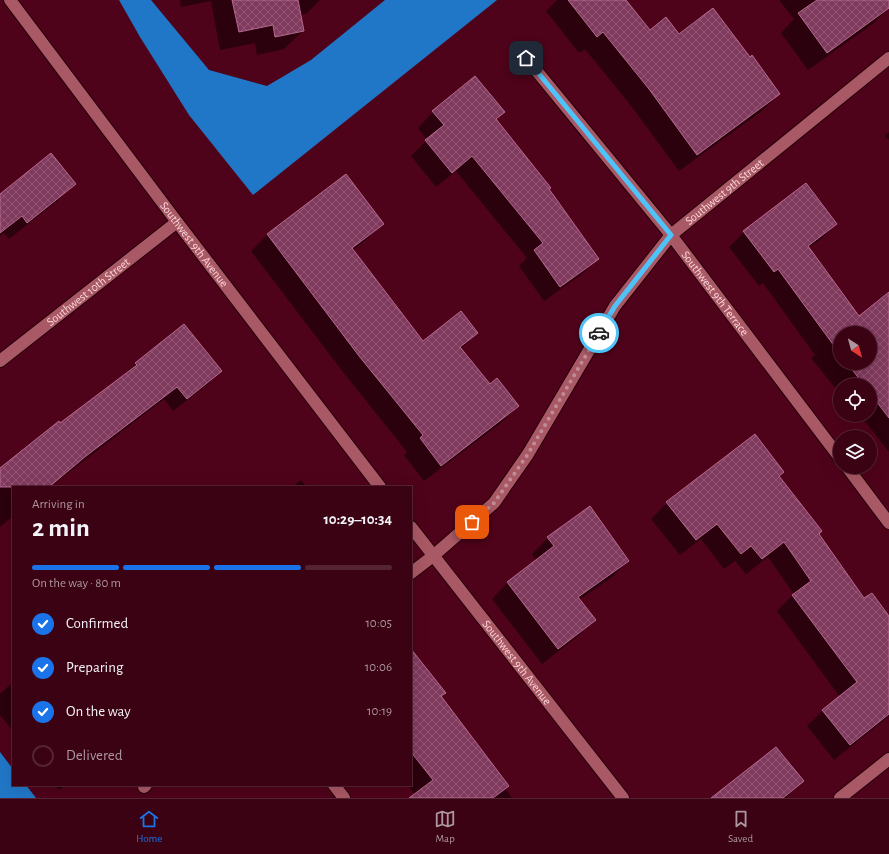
<!DOCTYPE html>
<html lang="en">
<head>
<meta charset="utf-8">
<style>
	:root { --surface:#3b0214; --page:#420c1d; --text:#f1f3f6; --muted:#ac97a0; --line:#542434; --accent:#1a73e8 }
	body { margin:0; font-family:"Alegreya Sans",sans-serif; background:var(--page); color:var(--text); height:100vh; display:flex; flex-direction:column; font-size:15px; white-space:nowrap }
	* { box-sizing:border-box; margin:0 }
	p { font-size:13px; color:var(--muted) }
	.icon { flex:none; width:22px; height:22px; fill:none; stroke:currentColor; stroke-width:2; stroke-linecap:round; stroke-linejoin:round }
	.map { position:relative; flex:1; overflow:hidden }
	.sheet { position:absolute; left:12px; top:486px; width:400px; height:300px; display:flex; flex-direction:column; background:var(--surface); border-radius:0px; box-shadow:0 4px 16px #0002,0 0 0 1px var(--line) }
	.sheet>* { flex:none }
	.needle { width:26px; rotate:143deg }
	.tools { position:absolute; left:833px; top:326px; display:grid; gap:8px }
	.tools a { display:grid; place-items:center; width:44px; height:44px; border-radius:50%; background:var(--surface); box-shadow:0 4px 16px #0002,0 0 0 1px var(--line); font-size:20px }
	.pin { position:absolute; display:grid; place-items:center; width:34px; height:34px; color:#fff; margin:-17px; border-radius:8px; box-shadow:0 2px 6px #0006 }
	.courier { position:absolute; display:grid; place-items:center; width:40px; height:40px; margin:-20px; border:3px solid #4fc3f7; border-radius:50%; background:#fff; color:#222; box-shadow:0 1px 5px #0007 }
	.summary em { font-style:normal; font-weight:600 }
	.summary div { display:flex; flex-direction:column-reverse }
	.summary { display:flex; align-items:center; justify-content:space-between; height:68px; padding:0 20px }
	h1 { font-size:26px; font-weight:600; line-height:30px }
	.bar { display:grid; grid-template-columns:repeat(4,1fr); gap:6px 4px; align-content:center; height:48px; padding:0 20px }
	.bar i { height:5px; border-radius:3px; background:var(--line) }
	.bar .active { background:var(--accent) }
	.bar p { grid-column:span 4 }
	ol { padding:0 20px; list-style:none }
	li { display:flex; align-items:center; gap:12px; height:44px }
	li p { margin-inline-start:auto }
	li .icon { padding:4px; border-radius:50%; background:var(--accent); color:#fff; stroke-width:4 }
	li:last-child { color:var(--muted) }
	li i { width:22px; height:22px; border:2px solid var(--line); border-radius:50% }
	.menu { display:flex; justify-content:space-around; align-items:center; height:56px; border-top:1px solid var(--line); background:var(--surface); font-size:11px; color:var(--muted) }
	.menu a { display:grid; justify-items:center; gap:2px }
	.menu .active { color:var(--accent) }
	.map>svg:first-child { display:block }
	.water { fill:#2177c7 }
	.shadow { fill:#0007; fill-rule:evenodd }
	.building { fill:url(#building-cross-hatch); stroke:#b66a8e }
	.lines { fill:none; stroke-linecap:round; stroke-linejoin:round }
	.street-casing { stroke:#260209; stroke-width:14 }
	.street { stroke:#a95865; stroke-width:12 }
	.done { stroke:#bf8d97; stroke-width:4; stroke-dasharray:0 7.2 }
	.route { stroke:#4fc3f7; stroke-width:5 }
	.labels { text-anchor:middle; stroke-width:3; stroke-linejoin:round; paint-order:stroke }
	.street-label { font-size:12px; fill:#fcd7db; stroke:#23050b }
</style>
</head>
<body>
<div class="map">
<svg width="889" height="798" viewBox="0 0 889 798">
	<defs>
		<pattern id="building-cross-hatch" width="8" height="8" patternUnits="userSpaceOnUse"><rect width="8" height="8" fill="#803a5d"/><path d="M0 0l8 8M0 8l8-8" fill="none" stroke="#935674"/></pattern>
	</defs>
	<rect width="100%" height="100%" fill="#4f031a"/>
	<!-- water -->
	<path class="water" d="M 119,0 L 151,0 L 209,70 L 267,86 L 311,60 L 385,0 L 497,0 L 253,195 L 189,115 L 140,37 Z
		M 0,752 L 13,769 L 13,785 L 26,785 L 36,798 L 0,798 Z"/>
	<!-- shadow -->
	<path class="shadow" d="M 180,0 L 322,0 L 319,1 L 306,14 L 300,15 L 303,31 L 284,49 L 257,55 L 255,43 L 220,50 L 211,1 L 181,7 Z
		M 557,0 L 625,0 L 649,32 L 679,35 L 750,58 L 779,94 L 762,111 L 679,171 L 632,107 L 585,49 L 579,53 L 546,11 Z
		M 779,0 L 889,0 L 889,7 L 874,23 L 808,70 L 781,33 L 794,19 Z
		M 433,112 L 503,112 L 495,120 L 548,189 L 597,259 L 582,274 L 544,301 L 519,266 L 527,258 L 456,171 L 436,187 L 411,156 L 427,140 L 418,128 Z
		M 889,132 L 889,140 L 885,136 Z
		M 346,176 L 382,224 L 366,240 L 352,251 L 423,342 L 476,333 L 461,349 L 490,385 L 518,406 L 501,423 L 424,481 L 404,455 L 407,452 L 343,372 L 251,251 L 267,235 Z
		M 74,184 L 57,201 L 9,239 L 4,233 L 0,236 L 0,195 Z
		M 836,224 L 821,239 L 808,248 L 859,317 L 889,337 L 889,452 L 860,415 L 870,415 L 870,385 L 840,385 L 840,394 L 811,358 L 815,355 L 763,283 L 759,286 L 729,247 L 744,232 ZM 840,333 L 870,333 L 870,363 L 840,363 Z
		M 136,364 L 220,371 L 208,384 L 173,411 L 164,399 L 50,487 L 13,487 L 13,516 L 0,527 L 0,472 L 123,376 Z
		M 754,435 L 778,476 L 864,600 L 889,617 L 889,716 L 834,760 L 807,726 L 823,710 L 840,697 L 777,611 L 794,594 L 768,557 L 746,574 L 735,561 L 724,569 L 701,539 L 680,555 L 651,519 L 667,503 Z
		M 301,480 L 306,487 L 292,487 Z
		M 548,538 L 628,561 L 612,577 L 579,600 L 594,620 L 578,636 L 542,664 L 492,599 L 508,582 L 536,560 L 532,554 Z
		M 411,672 L 445,693 L 440,697 L 512,798 L 411,798 L 415,795 L 408,785 L 411,785 Z
		M 13,682 L 13,731 L 0,715 L 0,694 Z
		M 802,781 L 786,798 L 713,798 Z
		M 55,785 L 66,785 L 59,790 Z"/>
	<!-- building -->
	<path class="building" d="M 232,0 L 298,0 L 304,31 L 275,37 L 273,25 L 239,32 Z
		M 568,0 L 626,0 L 650,30 L 666,17 L 679,34 L 713,8 L 750,57 L 752,55 L 780,94 L 697,155 L 649,89 L 603,32 L 597,37 Z
		M 817,0 L 889,0 L 889,8 L 827,53 L 798,13 Z
		M 475,76 L 505,112 L 496,119 L 551,188 L 549,189 L 599,259 L 560,287 L 534,250 L 543,243 L 472,156 L 452,173 L 425,140 L 444,125 L 432,111 Z
		M 51,153 L 76,184 L 27,223 L 22,216 L 0,233 L 0,194 Z
		M 346,174 L 384,224 L 352,248 L 423,341 L 461,311 L 478,333 L 460,347 L 490,384 L 497,378 L 519,406 L 441,466 L 420,438 L 423,435 L 359,356 L 267,234 Z
		M 806,183 L 837,224 L 808,246 L 859,316 L 889,292 L 889,418 L 870,393 L 870,385 L 864,385 L 847,363 L 870,363 L 870,333 L 840,333 L 840,354 L 778,269 L 774,272 L 743,231 Z
		M 184,324 L 222,371 L 187,399 L 177,387 L 86,456 L 49,487 L 0,487 L 0,468 L 59,421 L 60,423 L 137,365 L 135,363 Z
		M 755,434 L 784,472 L 779,476 L 822,531 L 819,534 L 864,598 L 872,593 L 889,616 L 889,714 L 850,745 L 822,710 L 857,682 L 792,595 L 811,581 L 784,542 L 762,559 L 751,546 L 741,554 L 717,524 L 696,540 L 666,502 Z
		M 590,506 L 629,561 L 578,597 L 596,620 L 558,649 L 507,582 L 554,546 L 547,537 Z
		M 411,649 L 446,693 L 441,696 L 509,786 L 493,798 L 409,798 L 433,780 L 411,752 Z
		M 776,747 L 804,781 L 783,798 L 711,798 Z"/>
	<g class="lines">
		<defs>
			<g id="street">
				<path id="s1" d="M 10,0 L 177,222 L 380,487"/>
				<path id="s2" d="M 526,58 L 671,235 L 840,458"/>
				<path id="s3" d="M 0,361 L 177,222"/>
				<path d="M 847,467 L 889,523"/>
				<path id="s4" d="M 411,527 L 623,798"/>
				<path id="s5" d="M 411,573 L 433,556 L 494,503 L 528,454 L 615,306 L 671,235 L 889,58"/>
				<path d="M 334,785 L 344,798"/>
				<path d="M 144,787 L 146,785"/>
				<path d="M 840,798 L 889,759"/>
			</g>
		</defs>
		<!-- street casing -->
		<use href="#street" class="street-casing"/>
		<!-- street -->
		<use href="#street" class="street"/>
	</g>
	<g class="lines">
		<!-- done -->
		<path class="done" d="M 472,522 L 494,503 L 528,454 L 599,333"/>
		<!-- route -->
		<path class="route" d="M 526,58 L 671,235 L 615,306 L 599,333"/>
	</g>
	<g class="labels">
		<!-- street labels -->
		<g class="street-label">
			<text dy="4" stroke="none"><textPath href="#s5" startOffset="499">Southwest 9th Street</textPath></text>
			<text dy="4" stroke="none"><textPath href="#s1" startOffset="306">Southwest 9th Avenue</textPath></text>
			<text dy="4" stroke="none"><textPath href="#s3" startOffset="112">Southwest 10th Street</textPath></text>
			<text dy="4" stroke="none"><textPath href="#s2" startOffset="302">Southwest 9th Terrace</textPath></text>
			<text dy="4" stroke="none"><textPath href="#s4" startOffset="172">Southwest 9th Avenue</textPath></text>
		</g>
	</g>
</svg>
<div class="tools">
<a><svg class="needle" viewBox="-14 -14 28 28"><path d="M0-13l5 13h-10z" fill="#e53935"/><path d="M0 13l5-13h-10z" fill="#ac97a0"/></svg></a>
<a><svg class="icon" aria-label="locate" viewBox="0 0 24 24"><circle cx="12" cy="12" r="6"/><path d="M12 2v4M12 18v4M2 12h4M18 12h4"/></svg></a>
<a><svg class="icon" aria-label="layers" viewBox="0 0 24 24"><path d="M12 4l9 5-9 5-9-5zM3 14l9 5 9-5"/></svg></a>
</div>
<div class="pin" style="left:472px;top:522px;background:#ea580c"><svg class="icon" aria-label="bag" viewBox="0 0 24 24"><path d="M5 8h14l-1 12H6zM9 8a3 3 0 0 1 6 0"/></svg></div>
<div class="pin" style="left:526px;top:58px;background:#1f2937"><svg class="icon" aria-label="home" viewBox="0 0 24 24"><path d="M3 11l9-7 9 7M6 9v11h12V9"/></svg></div>
<div class="courier" style="left:599px;top:333px"><svg class="icon" aria-label="car" viewBox="0 0 24 24"><path d="M5 17H2v-5l4-1 3-4h7l3 4 3 1v5h-3M9 17h6M6 11h13"/><circle cx="7" cy="17" r="2"/><circle cx="17" cy="17" r="2"/></svg></div>
<section class="sheet">
<div class="summary"><div><h1>2 min</h1><p>Arriving in</p></div><em>10:29–10:34</em></div>
<div class="bar"><i class="active"></i><i class="active"></i><i class="active"></i><i></i><p>On the way · 80 m</p></div>
<ol>
<li><svg class="icon" aria-label="check" viewBox="0 0 24 24"><path d="M5 12l5 5 9-10"/></svg>Confirmed<p>10:05</p></li>
<li><svg class="icon" aria-label="check" viewBox="0 0 24 24"><path d="M5 12l5 5 9-10"/></svg>Preparing<p>10:06</p></li>
<li><svg class="icon" aria-label="check" viewBox="0 0 24 24"><path d="M5 12l5 5 9-10"/></svg>On the way<p>10:19</p></li>
<li><i></i>Delivered</li>
</ol>
</section>
</div>
<nav class="menu">
<a class="active"><svg class="icon" aria-label="home" viewBox="0 0 24 24"><path d="M3 11l9-7 9 7M6 9v11h12V9"/></svg>Home</a>
<a><svg class="icon" aria-label="map" viewBox="0 0 24 24"><path d="M3 6l6-2 6 2 6-2v14l-6 2-6-2-6 2zM9 4v14M15 6v14"/></svg>Map</a>
<a><svg class="icon" aria-label="saved" viewBox="0 0 24 24"><path d="M7 4h10v16l-5-4-5 4z"/></svg>Saved</a>
</nav>
</body>
</html>
